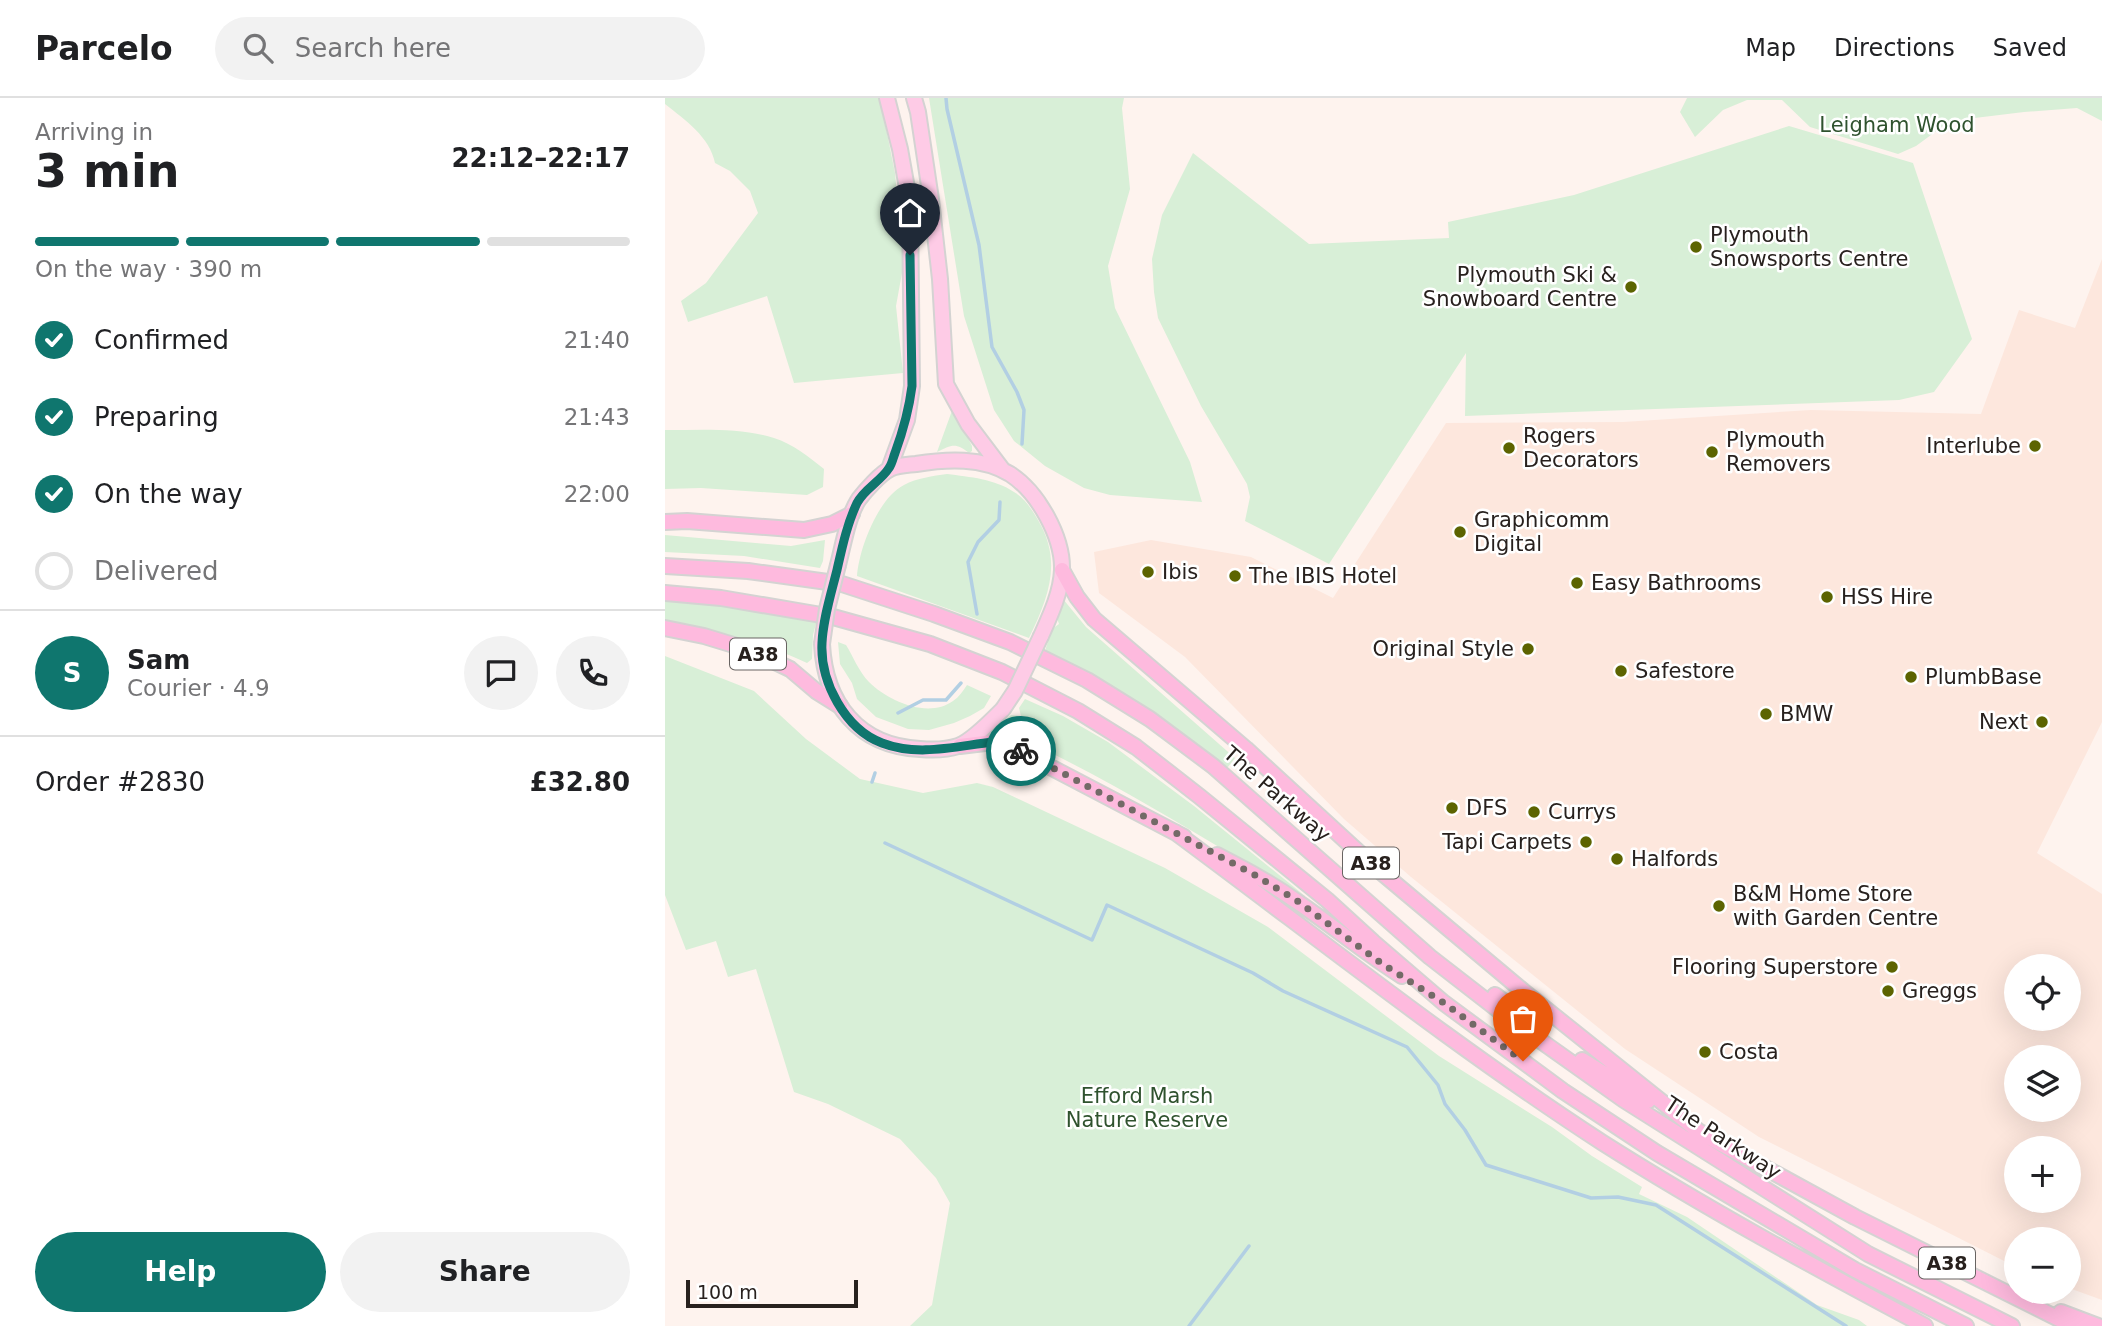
<!DOCTYPE html>
<html lang="en">
<head>
<meta charset="utf-8">
<style>
	:root { --surface:#fff; --page:#f2f2f2; --text:#202124; --muted:#757577; --line:#e0e0e0; --accent:#0f766e }
	body { margin:0; font-family:"DejaVu Sans",sans-serif; background:var(--page); color:var(--text); height:100vh; display:flex; flex-direction:column; font-size:26px; white-space:nowrap }
	* { box-sizing:border-box; margin:0 }
	p { font-size:23px; color:var(--muted) }
	.icon { flex:none; width:38px; height:38px; fill:none; stroke:currentColor; stroke-width:2; stroke-linecap:round; stroke-linejoin:round }
	.map { position:relative; flex:1; overflow:hidden }
	.side { display:flex; flex-direction:column; background:var(--surface); width:665px }
	.side>* { flex:none }
	.buttons { position:absolute; left:1339px; top:856px; display:grid; gap:14px }
	.buttons a { display:grid; place-items:center; width:77px; height:77px; border-radius:50%; background:var(--surface); box-shadow:0 7px 28px #0002; font-size:35px }
	.scale { position:absolute; left:21px; bottom:18px; width:172px; box-sizing:border-box; padding-left:7px; border:4px solid #28211e; border-top:0; font-size:19px; line-height:24px; white-space:nowrap; color:#28211e; -webkit-text-stroke:5px #fff; paint-order:stroke }
	.pin { position:absolute; display:grid; place-items:center; width:60px; height:60px; color:#fff; margin:-72px -30px; border-radius:50% 50% 50% 0; rotate:-45deg; box-shadow:0 0 7px #0007 }
	.pin .icon { rotate:45deg }
	.courier { position:absolute; display:grid; place-items:center; width:70px; height:70px; margin:-35px; border:5px solid #0f766e; border-radius:50%; background:#fff; color:#222; box-shadow:0 2px 9px #0007 }
	.summary em { font-style:normal; font-weight:700 }
	.summary div { display:flex; flex-direction:column-reverse }
	.summary { display:flex; align-items:center; justify-content:space-between; height:119px; padding:0 35px }
	h1 { font-size:46px; font-weight:700; line-height:52px }
	.bar { display:grid; grid-template-columns:repeat(4,1fr); gap:10px 7px; align-content:center; height:84px; padding:0 35px }
	.bar i { height:9px; border-radius:5px; background:var(--line) }
	.bar .selected { background:var(--accent) }
	.bar p { grid-column:span 4 }
	.line { display:flex; align-items:center; gap:18px; padding:0 35px; border-top:2px solid var(--line) }
	.line div { flex:1 }
	.round { display:grid; place-items:center; flex:none; width:74px; height:74px; border-radius:37px; background:var(--page) }
	ol { padding:0 35px; list-style:none }
	li { display:flex; align-items:center; gap:21px; height:77px }
	li p { margin-inline-start:auto }
	li .icon { padding:7px; border-radius:50%; background:var(--accent); color:#fff; stroke-width:4 }
	li:last-child { color:var(--muted) }
	li i { width:38px; height:38px; border:4px solid var(--line); border-radius:50% }
	.primary-button { display:flex; gap:14px; margin-top:auto; padding:14px 35px }
	.primary-button a { flex:1; height:80px; border-radius:42px; background:var(--accent); color:#fff; font-size:28px; font-weight:700; line-height:80px; text-align:center }
	.primary-button a+a { background:var(--page); color:var(--text) }
	header { display:flex; align-items:center; gap:42px; box-sizing:border-box; height:98px; padding:0 35px; background:var(--surface); border-bottom:2px solid var(--line) }
	header strong { font-size:33px }
	nav { display:flex; gap:38px; margin-inline-start:auto; font-size:24px }
	.search { width:490px; height:63px; background:var(--page); display:flex; align-items:center; gap:18px; box-sizing:border-box; padding:0 24px; border-radius:38px; color:var(--muted); font-size:26px }
	main { display:flex; flex:1; min-height:0 }
	.map>svg:first-child { display:block }
	.built { fill:#fde7dd; fill-rule:evenodd }
	.green { fill:#d8efd7 }
	.lines { fill:none; stroke-linecap:round; stroke-linejoin:round }
	.stream { stroke:#b2cfe3; stroke-width:3.5 }
	.primary-casing { stroke:#d4d3d2; stroke-width:18 }
	.trunk-casing { stroke:#d4d3d2; stroke-width:18 }
	.primary { stroke:#fecbe6; stroke-width:14 }
	.trunk { stroke:#febade; stroke-width:14 }
	.primary-bridge-casing { stroke:#d4d3d2; stroke-width:18; stroke-linecap:butt }
	.primary-bridge { stroke:#fecbe6; stroke-width:14 }
	.done { stroke:#736a67; stroke-width:7; stroke-dasharray:0 12.6 }
	.route { stroke:#0f766e; stroke-width:9 }
	.poi-dot { fill:#5c6401; stroke:#fff; stroke-width:2.5 }
	.labels { text-anchor:middle; stroke-width:5; stroke-linejoin:round; paint-order:stroke }
	.shield { fill:#fff; stroke:#686462; stroke-width:2 }
	.shield-label { font-size:19px; font-weight:bold; fill:#28211e }
	.park-label { font-size:21px; fill:#2f522e; stroke:#fff }
	.poi-label { font-size:21px; fill:#28211e; stroke:#fff; text-anchor:start }
	.street-label { font-size:21px; fill:#28211e; stroke:#fff }
</style>
</head>
<body>
<header>
<strong>Parcelo</strong>
<div class="search"><svg class="icon" aria-label="search" viewBox="0 0 24 24"><circle cx="10" cy="10" r="6"/><path d="M15 15l6 6"/></svg>Search here</div>
<nav><a>Map</a><a>Directions</a><a>Saved</a></nav>
</header>
<main>
<section class="side">
<div class="summary"><div><h1>3 min</h1><p>Arriving in</p></div><em>22:12–22:17</em></div>
<div class="bar"><i class="selected"></i><i class="selected"></i><i class="selected"></i><i></i><p>On the way · 390 m</p></div>
<ol>
<li><svg class="icon" aria-label="check" viewBox="0 0 24 24"><path d="M5 12l5 5 9-10"/></svg>Confirmed<p>21:40</p></li>
<li><svg class="icon" aria-label="check" viewBox="0 0 24 24"><path d="M5 12l5 5 9-10"/></svg>Preparing<p>21:43</p></li>
<li><svg class="icon" aria-label="check" viewBox="0 0 24 24"><path d="M5 12l5 5 9-10"/></svg>On the way<p>22:00</p></li>
<li><i></i>Delivered</li>
</ol>
<div class="line" style="height:126px"><b class="round" style="background:var(--accent);color:#fff">S</b><div><b>Sam</b><p>Courier · 4.9</p></div><a class="round"><svg class="icon" aria-label="chat" viewBox="0 0 24 24"><path d="M4 5h16v11H9l-5 4z"/></svg></a><a class="round"><svg class="icon" aria-label="phone" viewBox="0 0 24 24"><path d="M5 4h4l2 5-3 2q2 4 5 5l2-3 5 2v4C11 20 4 13 5 4z"/></svg></a></div>
<div class="line" style="height:91px"><div>Order #2830</div><b>£32.80</b></div>
<div class="primary-button"><a>Help</a><a>Share</a></div>
</section>
<div class="map">
<svg width="1437" height="1228" viewBox="0 0 1437 1228">
	<rect width="100%" height="100%" fill="#fef3ee"/>
	<!-- built -->
	<path class="built" d="M 1437,161 L 1437,624 L 1372,755 L 1437,796 L 1437,1202 L 1404,1190 L 1404,1141 L 1351,1141 L 1351,1169 L 1094,1039 L 960,951 L 746,779 L 679,721 L 520,559 L 434,495 L 429,454 L 486,442 L 586,459 L 668,500 L 781,325 L 958,324 L 1146,312 L 1316,316 L 1354,212 L 1410,230 ZM 1351,868 L 1404,868 L 1404,920 L 1351,920 ZM 1351,959 L 1404,959 L 1404,1012 L 1351,1012 ZM 1351,1050 L 1404,1050 L 1404,1102 L 1351,1102 Z"/>
	<!-- green -->
	<path class="green" d="M 0,0 L 215,0 L 230,75 L 237,150 L 237,175 L 231,208 L 238,275 L 129,285 L 102,198 L 23,224 L 16,203 L 41,185 L 93,115 L 85,93 L 65,73 L 50,65 C 45,39 20,22 0,6 Z
		M 264,0 L 459,0 L 457,10 L 465,91 L 443,168 L 450,210 L 525,364 L 537,404 L 445,397 L 419,390 L 380,368 L 349,343 L 329,312 L 299,218 Z
		M 1022,0 L 1437,0 L 1437,23 L 1412,10 L 1359,14 L 1285,23 L 1251,48 L 1233,56 L 1145,29 L 1117,2 L 1082,2 L 1058,12 L 1030,39 L 1015,14 Z
		M 1124,28 L 1248,65 L 1307,241 L 1269,294 L 1234,302 L 800,318 L 801,255 L 664,466 L 580,423 L 585,399 L 582,386 L 536,308 L 493,220 L 489,194 L 487,161 L 497,117 L 528,55 L 644,146 L 784,140 L 783,124 L 909,97 Z
		M 288,310 L 307,348 L 307,353 L 304,355 C 291,344 286,347 272,354 Z
		M 0,332 C 36,332 74,329 109,340 C 128,346 144,359 159,371 L 158,389 L 142,397 L 36,390 L 0,391 Z
		M 282,376 C 305,379 330,381 349,394 C 360,400 367,412 373,422 C 398,464 383,500 364,540 L 192,478 C 194,451 213,400 239,387 C 252,380 268,378 282,376 Z
		M 0,437 L 126,448 L 160,442 L 158,463 L 155,470 L 79,458 L 0,454 Z
		M 398,501 L 421,529 L 570,660 L 559,674 L 379,556 L 387,531 L 394,526 L 391,517 Z
		M 14,503 L 67,508 L 152,522 L 148,537 L 147,561 L 142,565 C 97,544 49,532 0,524 L 0,504 Z
		M 173,544 L 181,547 C 188,558 194,574 204,584 C 223,603 263,621 288,603 C 294,599 298,593 302,587 L 326,598 L 319,610 L 305,618 L 289,625 L 264,632 L 243,631 L 211,619 L 192,601 L 187,585 L 175,566 Z
		M 0,558 L 89,593 L 141,641 L 195,681 L 258,695 L 312,685 L 328,689 L 500,770 L 603,829 L 774,958 L 887,1029 L 927,1058 L 977,1089 L 974,1096 L 1022,1119 L 1152,1207 L 1194,1222 L 1202,1228 L 245,1228 L 267,1207 L 285,1105 L 271,1080 L 235,1041 L 163,1006 L 129,994 L 91,871 L 63,879 L 51,843 L 21,852 L 0,797 Z
		M 360,601 L 398,618 L 443,644 L 529,708 L 640,798 L 637,802 C 576,761 513,724 449,688 C 414,669 379,650 343,636 L 340,622 L 346,617 L 356,618 L 354,610 Z"/>
	<g class="lines">
		<!-- stream -->
		<path class="stream" d="M 281,0 L 282,11 L 314,147 L 327,249 L 352,294 L 359,312 L 357,346
			M 312,516 L 303,464 L 313,444 L 334,422 L 335,404
			M 233,615 L 258,602 L 281,602 L 296,585
			M 207,684 L 210,675
			M 220,745 L 427,842 L 442,807 L 588,875 L 618,893 L 742,949 L 773,987 L 780,1006 L 800,1032 L 821,1067 L 926,1100 L 953,1099 L 991,1107 L 1181,1228
			M 524,1228 L 584,1148"/>
		<defs>
			<path id="primary" d="M 222,0 L 235,51 L 245,107 L 247,288 L 242,322 L 224,371
				M 249,0 L 253,14 L 266,101 L 275,181 L 281,286 L 303,326 L 337,371
				M 173,467 C 178,448 183,417 194,401 C 200,393 216,375 225,371 C 232,367 243,367 251,366 C 282,361 317,359 345,376 C 373,394 398,439 397,472 C 396,495 385,518 376,538
				M 157,546 C 160,605 193,648 255,651 C 267,652 281,652 293,648 C 307,643 327,622 338,611"/>
			<path id="trunk" d="M 0,424 L 22,423 L 139,432 L 167,426 L 187,416
				M 0,468 L 83,473 L 177,486 L 269,516 L 345,544 L 422,582 L 485,621 L 548,668 L 765,859 L 845,921 L 959,1002 L 1203,1156 L 1347,1228
				M 397,472 L 412,499 L 429,521 L 581,651 L 703,763 L 858,893 L 1037,1036
				M 0,495 L 56,500 L 168,519 L 265,546 L 337,574 L 413,613 L 471,649 L 534,698 L 662,802 L 708,844 L 779,905 L 898,993 L 992,1055 L 1190,1172 L 1301,1228
				M 0,530 L 39,538 L 85,552 L 125,571 L 151,593 L 175,608
				M 295,648 L 328,644 L 347,649 L 519,739
				M 510,734 C 652,839 790,949 938,1045 C 1042,1111 1151,1170 1260,1228
				M 552,757 C 579,771 606,785 631,803 C 667,827 700,855 737,878
				M 830,897 L 870,927
				M 917,962 L 983,1003
				M 1031,1032 L 1190,1119 L 1408,1228
				M 1396,1214 L 1433,1228"/>
		</defs>
		<!-- primary casing -->
		<use href="#primary" class="primary-casing"/>
		<!-- trunk casing -->
		<use href="#trunk" class="trunk-casing"/>
		<!-- primary -->
		<use href="#primary" class="primary"/>
		<!-- trunk -->
		<use href="#trunk" class="trunk"/>
		<defs>
			<path id="primary-bridge" d="M 157,546 L 162,511 L 173,467
				M 338,611 L 350,593 L 376,538"/>
		</defs>
		<!-- primary-bridge casing -->
		<use href="#primary-bridge" class="primary-bridge-casing"/>
		<!-- primary-bridge -->
		<use href="#primary-bridge" class="primary-bridge"/>
	</g>
	<g class="lines">
		<!-- done -->
		<path class="done" d="M 356,653 L 590,777 L 631,802 L 716,865 L 779,905 L 858,963"/>
		<!-- route -->
		<path class="route" d="M 245,157 L 247,288 C 244,312 238,333 230,355 C 228,360 227,366 224,370 C 216,383 199,391 192,405 C 182,426 177,450 172,472 C 166,496 158,521 157,545 C 155,584 180,631 217,645 C 253,659 292,648 328,644 L 338,646 L 356,653"/>
	</g>
	<!-- markers -->
	<g class="poi-dot">
		<circle cx="1031" cy="149" r="7"/>
		<circle cx="966" cy="189" r="7"/>
		<circle cx="1370" cy="348" r="7"/>
		<circle cx="844" cy="350" r="7"/>
		<circle cx="1047" cy="354" r="7"/>
		<circle cx="795" cy="434" r="7"/>
		<circle cx="483" cy="474" r="7"/>
		<circle cx="570" cy="478" r="7"/>
		<circle cx="912" cy="485" r="7"/>
		<circle cx="1162" cy="499" r="7"/>
		<circle cx="863" cy="551" r="7"/>
		<circle cx="956" cy="573" r="7"/>
		<circle cx="1246" cy="579" r="7"/>
		<circle cx="1101" cy="616" r="7"/>
		<circle cx="1377" cy="624" r="7"/>
		<circle cx="787" cy="710" r="7"/>
		<circle cx="869" cy="714" r="7"/>
		<circle cx="921" cy="744" r="7"/>
		<circle cx="952" cy="761" r="7"/>
		<circle cx="1054" cy="808" r="7"/>
		<circle cx="1227" cy="869" r="7"/>
		<circle cx="1223" cy="893" r="7"/>
		<circle cx="1040" cy="954" r="7"/>
	</g>
	<g class="labels">
		<!-- shield labels -->
		<g class="shield">
			<rect x="65" y="540.5" width="56" height="31" rx="5"/>
			<rect x="678" y="749.5" width="56" height="31" rx="5"/>
			<rect x="1254" y="1149.5" width="56" height="31" rx="5"/>
		</g>
		<g class="shield-label">
			<text x="93" y="563">A38</text>
			<text x="706" y="772">A38</text>
			<text x="1282" y="1172">A38</text>
		</g>
		<!-- park labels -->
		<g class="park-label">
			<text x="1232" y="34">Leigham Wood</text>
			<text x="482" y="1005">Efford Marsh<tspan x="482" dy="24">Nature Reserve</tspan></text>
		</g>
		<!-- poi labels -->
		<g class="poi-label">
			<text x="1045" y="144">Plymouth<tspan x="1045" dy="24">Snowsports Centre</tspan></text>
			<text x="952" y="184" text-anchor="end">Plymouth Ski &amp;<tspan x="952" dy="24">Snowboard Centre</tspan></text>
			<text x="858" y="345">Rogers<tspan x="858" dy="24">Decorators</tspan></text>
			<text x="1061" y="349">Plymouth<tspan x="1061" dy="24">Removers</tspan></text>
			<text x="1356" y="355" text-anchor="end">Interlube</text>
			<text x="809" y="429">Graphicomm<tspan x="809" dy="24">Digital</tspan></text>
			<text x="497" y="481">Ibis</text>
			<text x="584" y="485">The IBIS Hotel</text>
			<text x="926" y="492">Easy Bathrooms</text>
			<text x="1176" y="506">HSS Hire</text>
			<text x="849" y="558" text-anchor="end">Original Style</text>
			<text x="970" y="580">Safestore</text>
			<text x="1260" y="586">PlumbBase</text>
			<text x="1115" y="623">BMW</text>
			<text x="1363" y="631" text-anchor="end">Next</text>
			<text x="801" y="717">DFS</text>
			<text x="883" y="721">Currys</text>
			<text x="907" y="751" text-anchor="end">Tapi Carpets</text>
			<text x="966" y="768">Halfords</text>
			<text x="1068" y="803">B&amp;M Home Store<tspan x="1068" dy="24">with Garden Centre</tspan></text>
			<text x="1213" y="876" text-anchor="end">Flooring Superstore</text>
			<text x="1237" y="900">Greggs</text>
			<text x="1054" y="961">Costa</text>
		</g>
		<!-- street labels -->
		<g class="street-label">
			<text transform="translate(612 696) rotate(41)" y="7">The Parkway</text>
			<text transform="translate(1058 1040) rotate(33)" y="7">The Parkway</text>
		</g>
	</g>
</svg>
<div class="buttons">
<a><svg class="icon" aria-label="locate" viewBox="0 0 24 24"><circle cx="12" cy="12" r="6"/><path d="M12 2v4M12 18v4M2 12h4M18 12h4"/></svg></a>
<a><svg class="icon" aria-label="layers" viewBox="0 0 24 24"><path d="M12 4l9 5-9 5-9-5zM3 14l9 5 9-5"/></svg></a>
<a>+</a>
<a>−</a>
</div>
<div class="scale">100 m</div>
<div class="pin" style="left:858px;top:963px;background:#ea580c"><svg class="icon" aria-label="bag" viewBox="0 0 24 24"><path d="M5 8h14l-1 12H6zM9 8a3 3 0 0 1 6 0"/></svg></div>
<div class="pin" style="left:245px;top:157px;background:#1f2937"><svg class="icon" aria-label="home" viewBox="0 0 24 24"><path d="M3 11l9-7 9 7M6 9v11h12V9"/></svg></div>
<div class="courier" style="left:356px;top:653px"><svg class="icon" aria-label="bike" viewBox="0 0 24 24"><circle cx="6" cy="16" r="4"/><circle cx="18" cy="16" r="4"/><path d="M6 16l4-8h5l3 8M10 8l3 8H6M13 5h3"/></svg></div>
</div>
</main>
</body>
</html>
